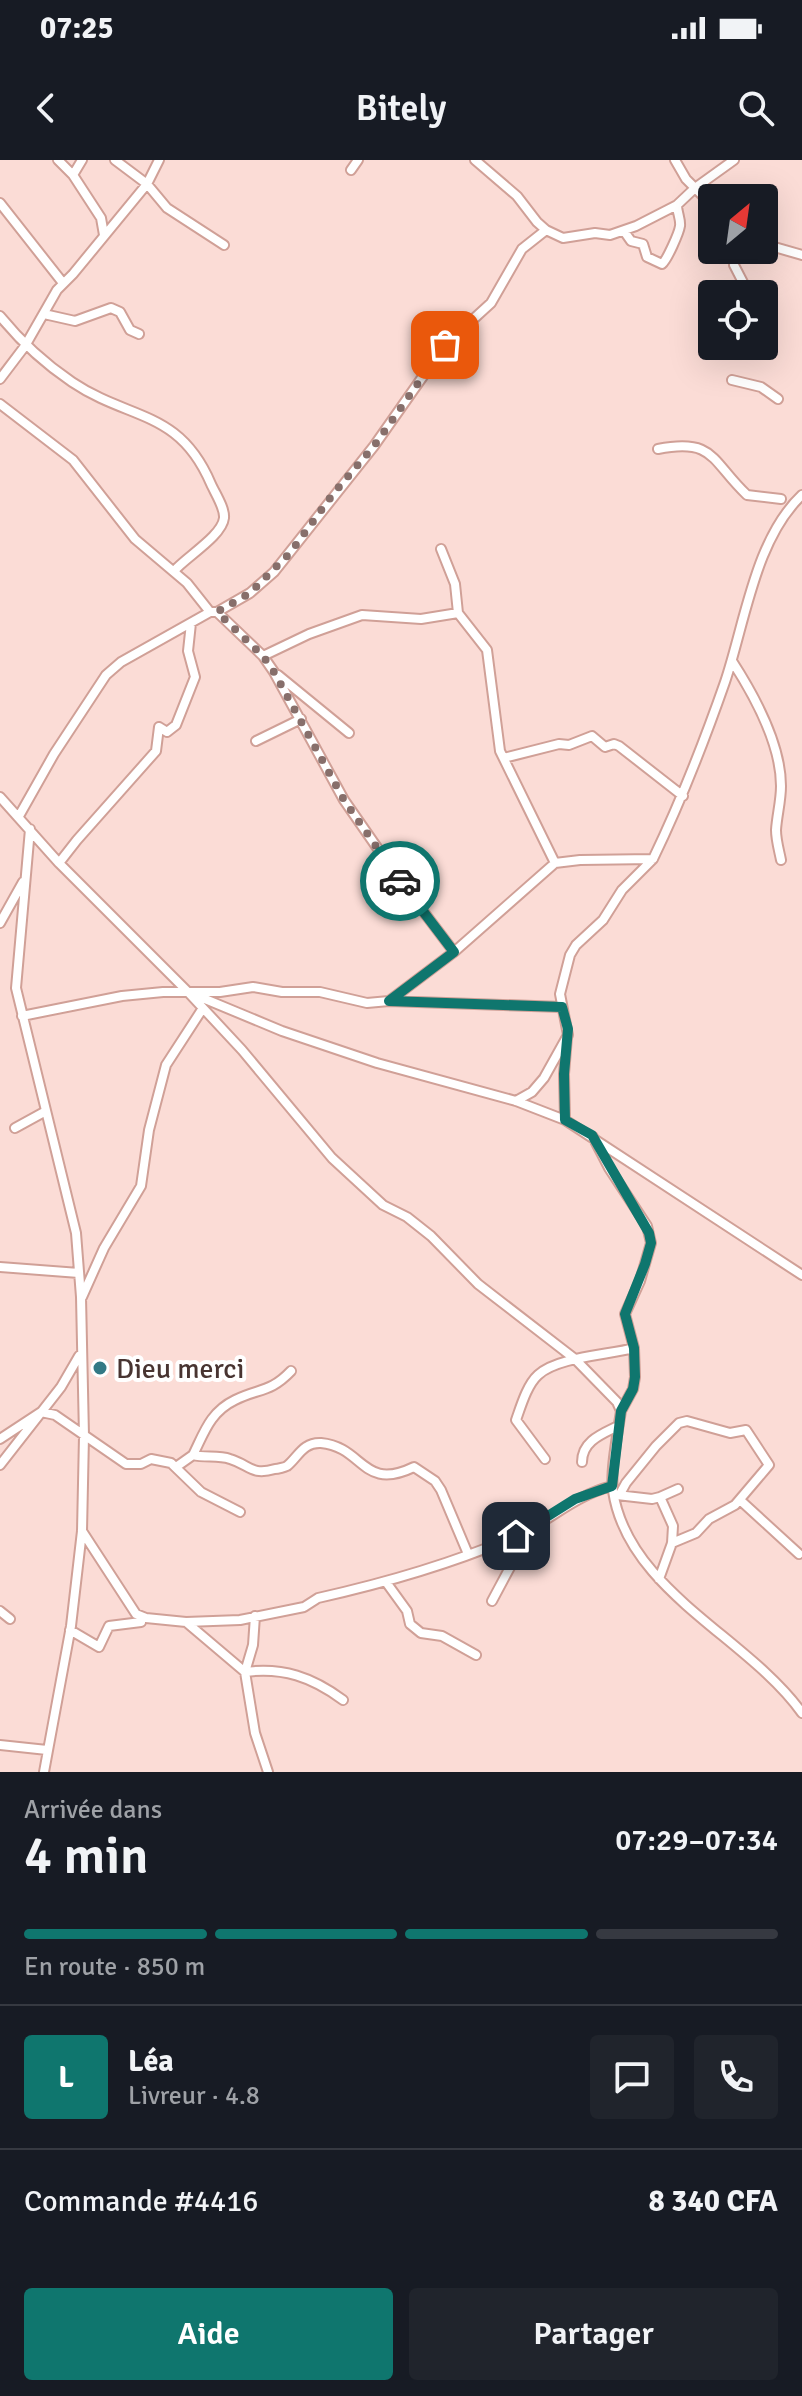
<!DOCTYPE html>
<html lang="fr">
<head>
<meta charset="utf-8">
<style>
	:root { --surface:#171b24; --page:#20242c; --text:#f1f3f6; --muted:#9ea1a6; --line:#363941; --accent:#0f766e }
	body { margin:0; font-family:Signika,sans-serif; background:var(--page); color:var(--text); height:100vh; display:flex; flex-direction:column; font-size:30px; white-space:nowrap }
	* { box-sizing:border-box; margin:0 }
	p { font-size:26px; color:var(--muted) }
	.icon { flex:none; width:44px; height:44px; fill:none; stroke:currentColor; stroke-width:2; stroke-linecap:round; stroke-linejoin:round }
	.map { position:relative; height:1612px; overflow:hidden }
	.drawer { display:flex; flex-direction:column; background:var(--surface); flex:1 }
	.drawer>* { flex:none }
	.needle { width:52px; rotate:29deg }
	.fabs { position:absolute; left:698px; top:24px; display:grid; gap:16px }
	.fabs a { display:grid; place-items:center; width:80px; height:80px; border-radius:8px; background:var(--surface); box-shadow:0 8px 32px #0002; font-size:40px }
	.pin { position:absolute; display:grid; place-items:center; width:68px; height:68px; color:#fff; margin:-34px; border-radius:16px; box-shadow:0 4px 12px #0006 }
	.courier { position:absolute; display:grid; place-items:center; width:80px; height:80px; margin:-40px; border:6px solid #0f766e; border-radius:50%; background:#fff; color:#222; box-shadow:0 2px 10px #0007 }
	.headline em { font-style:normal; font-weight:600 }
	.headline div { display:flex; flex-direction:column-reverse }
	.headline { display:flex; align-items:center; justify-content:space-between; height:136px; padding:0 24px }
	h1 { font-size:52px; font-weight:600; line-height:60px }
	.bar { display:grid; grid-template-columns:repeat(4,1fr); gap:12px 8px; align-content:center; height:96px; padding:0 24px }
	.bar i { height:10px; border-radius:6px; background:var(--line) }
	.bar .selected { background:var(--accent) }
	.bar p { grid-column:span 4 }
	.line { display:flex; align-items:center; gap:20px; padding:0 24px; border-top:2px solid var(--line) }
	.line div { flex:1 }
	.round { display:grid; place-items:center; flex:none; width:84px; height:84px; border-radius:8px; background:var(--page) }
	.cta { display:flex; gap:16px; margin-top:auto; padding:16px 24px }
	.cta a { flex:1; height:92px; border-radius:8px; background:var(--accent); color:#fff; font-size:32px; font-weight:600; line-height:92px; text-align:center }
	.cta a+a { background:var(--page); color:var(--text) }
	.status { display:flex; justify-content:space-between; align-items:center; height:56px; padding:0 40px; background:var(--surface); direction:ltr }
	.status svg { height:22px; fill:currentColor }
	header { display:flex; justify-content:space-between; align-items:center; height:104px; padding:0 24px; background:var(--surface); font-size:36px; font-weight:600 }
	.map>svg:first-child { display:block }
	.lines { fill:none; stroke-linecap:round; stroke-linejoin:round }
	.minor-casing { stroke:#d0a097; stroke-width:12 }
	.minor { stroke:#fff; stroke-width:8 }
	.done { stroke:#876f6b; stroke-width:8; stroke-dasharray:0 14.4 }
	.route { stroke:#0f766e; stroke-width:10 }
	.poi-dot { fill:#337985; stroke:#fff; stroke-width:3 }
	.labels { text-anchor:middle; stroke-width:8; stroke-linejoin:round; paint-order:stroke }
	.poi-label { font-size:28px; fill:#483431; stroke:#fff; text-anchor:start }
</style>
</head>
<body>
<div class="status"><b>07:25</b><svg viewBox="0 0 49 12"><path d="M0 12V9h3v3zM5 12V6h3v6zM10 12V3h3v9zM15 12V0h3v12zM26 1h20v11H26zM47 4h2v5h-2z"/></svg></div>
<header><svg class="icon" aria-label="back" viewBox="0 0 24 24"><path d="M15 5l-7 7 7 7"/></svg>Bitely<svg class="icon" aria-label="search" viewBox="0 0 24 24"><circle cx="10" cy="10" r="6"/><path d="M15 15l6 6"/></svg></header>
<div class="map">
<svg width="802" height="1612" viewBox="0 0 802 1612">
	<rect width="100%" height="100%" fill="#fbdcd6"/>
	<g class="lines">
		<defs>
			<path id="minor" d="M 58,0 L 73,15
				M 82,0 L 73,15 L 101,58 L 104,75
				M 115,0 L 147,24 L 167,48 L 224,85
				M 475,0 L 517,36 L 537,62 L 546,70 L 563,78 L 595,73 L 610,75 L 636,66 L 677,45 L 695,28 L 734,0
				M 675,0 L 686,19 L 712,45
				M 351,10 L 358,0
				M 0,43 L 63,123
				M 624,71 L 631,81 L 643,84 L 647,97 L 662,104 C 667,100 679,73 680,66 C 681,60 677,52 677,45
				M 764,84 L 802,95
				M 736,90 L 734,105 L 749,134
				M 44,154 L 75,161 L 111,148 L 120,152 L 130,170 L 139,174
				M 0,156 C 22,183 44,203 72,222 C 130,261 179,249 211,324 C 215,333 225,348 224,358 C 222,376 186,397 174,411 L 176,413
				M 0,219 L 25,186 L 57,130 L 73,114 L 147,24 L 159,0
				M 732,220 L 761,227 L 778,239
				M 0,244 L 73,300 L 135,379 L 187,423 L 210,452 L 217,452 L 263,496 L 274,512 L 344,640 L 401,722 L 454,792
				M 658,289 C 715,278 711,301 747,335 L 781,339
				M 441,389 L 455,424 L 458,453
				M 217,452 L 250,433 L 274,412 L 374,286 L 445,185 L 491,143 L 522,89 L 546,70
				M 263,496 L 309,474 L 362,455 L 421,459 L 458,453 L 487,490 L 500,591 L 555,703
				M 732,501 C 754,535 781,584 781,626 C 781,641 777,655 776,670 C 776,680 779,690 781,700
				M 278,515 L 349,573
				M 256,581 L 301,559
				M 504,598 L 559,584 L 569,585 L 592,576 L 605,587 L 614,584 L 619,586 L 683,636
				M 0,637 L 59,703 L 188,832 L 242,890 L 332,998 L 383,1045 L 407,1057 L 431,1076 L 478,1124 L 575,1199 L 617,1242 L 621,1251 C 618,1271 610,1312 613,1331 C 628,1431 748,1477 802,1553
				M 19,656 L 54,594 L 106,515 L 121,502 L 210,452
				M 30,669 L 16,828 L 76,1073 L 81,1137 L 84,1276 L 82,1371 L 71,1466 L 44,1612
				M 59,703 L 77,680 L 156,591 L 159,567 L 167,572 L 176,565 L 195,517 L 188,491 L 191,463
				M 0,763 L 23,722
				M 193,834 L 282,871 L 377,903 L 516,941 L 565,960 L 802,1115
				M 389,841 L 454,792 L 555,703 L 580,700 L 653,699 C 681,641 704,582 725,522 C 745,463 755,379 802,335
				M 22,856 L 122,836 L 163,832 L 220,832 L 253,827 L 282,832 L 320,832 L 367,843 L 389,841 L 562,847
				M 516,941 L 532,932 L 544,918 L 568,875 L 560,834 L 570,795 L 576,785 L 603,760 L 622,730 L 653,699
				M 565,960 L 564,914 L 567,877
				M 15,968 L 46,951
				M 593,977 L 609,1008 L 647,1066 L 651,1083 L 640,1121 L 625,1154 L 634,1188 L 635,1217 L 633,1229 L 621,1251
				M 0,1107 L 79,1113
				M 82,1137 L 104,1088 L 141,1026 L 149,970 L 166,905 L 203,848
				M 0,1279 L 41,1252 L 55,1255 L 126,1304 L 141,1304 L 151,1299 L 171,1303 L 201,1332 L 240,1352
				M 193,1295 C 204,1273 210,1252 235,1240 C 259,1228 270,1233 291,1211
				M 545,1299 L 516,1260 C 521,1246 527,1225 538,1215 C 557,1197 608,1195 634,1188
				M 582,1302 C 582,1281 602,1274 618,1266
				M 0,1305 L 61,1227 L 79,1196
				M 176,1307 L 193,1295 C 205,1298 218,1295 230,1299 C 250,1305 251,1316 275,1309 C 278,1309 285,1307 287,1306 C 298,1297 303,1282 321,1283 C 364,1287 362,1332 414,1307 L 435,1321 L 441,1330 L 468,1394
				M 620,1334 L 626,1323 L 656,1286 L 679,1263 L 687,1261 L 730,1273 L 746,1270 L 769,1305 L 735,1345 L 709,1359 L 696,1373 L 672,1383
				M 617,1335 L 652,1339 L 660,1337 L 673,1366 L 672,1383 L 659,1419
				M 660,1337 L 678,1329
				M 740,1340 L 799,1394
				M 82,1371 L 136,1454 L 146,1458 L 186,1462 L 245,1512 L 255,1573 L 268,1612
				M 386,1422 L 407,1451 L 410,1464 L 421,1473 L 442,1476 L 476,1495
				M 492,1441 L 515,1398 L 516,1376
				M 0,1451 L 10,1459
				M 255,1456 L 253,1485 L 245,1512 C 283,1507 312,1517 343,1540
				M 186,1462 L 240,1460 L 304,1447 L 318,1438 C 385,1423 451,1404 514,1377 C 550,1361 573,1336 612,1326
				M 70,1470 L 99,1487 L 109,1466 L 141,1462
				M 0,1585 L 47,1590"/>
		</defs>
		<!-- minor casing -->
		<use href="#minor" class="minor-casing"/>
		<!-- minor -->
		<use href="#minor" class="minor"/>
	</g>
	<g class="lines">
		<!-- done -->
		<path class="done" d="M 400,721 L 344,640 L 274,512 L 263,496 L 217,452 L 250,433 L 290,393 L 333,334 L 374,286 L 445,185"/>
		<!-- route -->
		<path class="route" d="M 400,721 L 454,792 L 389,841 L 562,847 L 568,869 L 564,914 L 565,960 L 592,975 L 649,1073 L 651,1083 L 645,1104 L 625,1154 L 634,1188 L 635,1217 L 633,1229 L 621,1251 L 612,1326 L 575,1339 L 516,1376"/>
	</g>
	<!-- markers -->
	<circle class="poi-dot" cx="100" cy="1208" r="8"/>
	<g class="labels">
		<!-- poi labels -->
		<g class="poi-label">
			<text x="116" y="1218">Dieu merci</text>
		</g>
	</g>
</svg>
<div class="fabs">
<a><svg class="needle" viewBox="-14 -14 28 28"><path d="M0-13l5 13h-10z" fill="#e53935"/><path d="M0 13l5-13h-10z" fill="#9ea1a6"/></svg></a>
<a><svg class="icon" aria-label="locate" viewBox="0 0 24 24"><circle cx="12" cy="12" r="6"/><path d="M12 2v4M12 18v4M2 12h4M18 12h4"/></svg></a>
</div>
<div class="pin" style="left:445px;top:185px;background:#ea580c"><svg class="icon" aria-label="bag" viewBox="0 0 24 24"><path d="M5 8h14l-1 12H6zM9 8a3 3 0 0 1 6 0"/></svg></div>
<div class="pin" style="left:516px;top:1376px;background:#1f2937"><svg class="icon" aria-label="home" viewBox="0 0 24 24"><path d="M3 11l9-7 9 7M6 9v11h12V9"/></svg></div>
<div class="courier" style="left:400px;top:721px"><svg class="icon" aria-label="car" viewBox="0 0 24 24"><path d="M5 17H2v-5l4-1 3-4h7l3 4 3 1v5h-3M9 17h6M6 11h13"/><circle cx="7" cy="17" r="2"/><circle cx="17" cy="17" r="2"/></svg></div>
</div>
<section class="drawer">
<div class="headline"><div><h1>4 min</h1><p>Arrivée dans</p></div><em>07:29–07:34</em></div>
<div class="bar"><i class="selected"></i><i class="selected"></i><i class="selected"></i><i></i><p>En route · 850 m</p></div>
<div class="line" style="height:144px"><b class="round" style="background:var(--accent);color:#fff">L</b><div><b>Léa</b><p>Livreur · 4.8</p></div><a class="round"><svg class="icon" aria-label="chat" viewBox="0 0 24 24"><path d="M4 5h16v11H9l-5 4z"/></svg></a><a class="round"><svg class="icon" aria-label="phone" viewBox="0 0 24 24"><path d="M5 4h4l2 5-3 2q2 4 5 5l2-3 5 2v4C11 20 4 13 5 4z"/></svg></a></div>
<div class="line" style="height:104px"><div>Commande #4416</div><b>8 340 CFA</b></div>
<div class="cta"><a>Aide</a><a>Partager</a></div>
</section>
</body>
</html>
